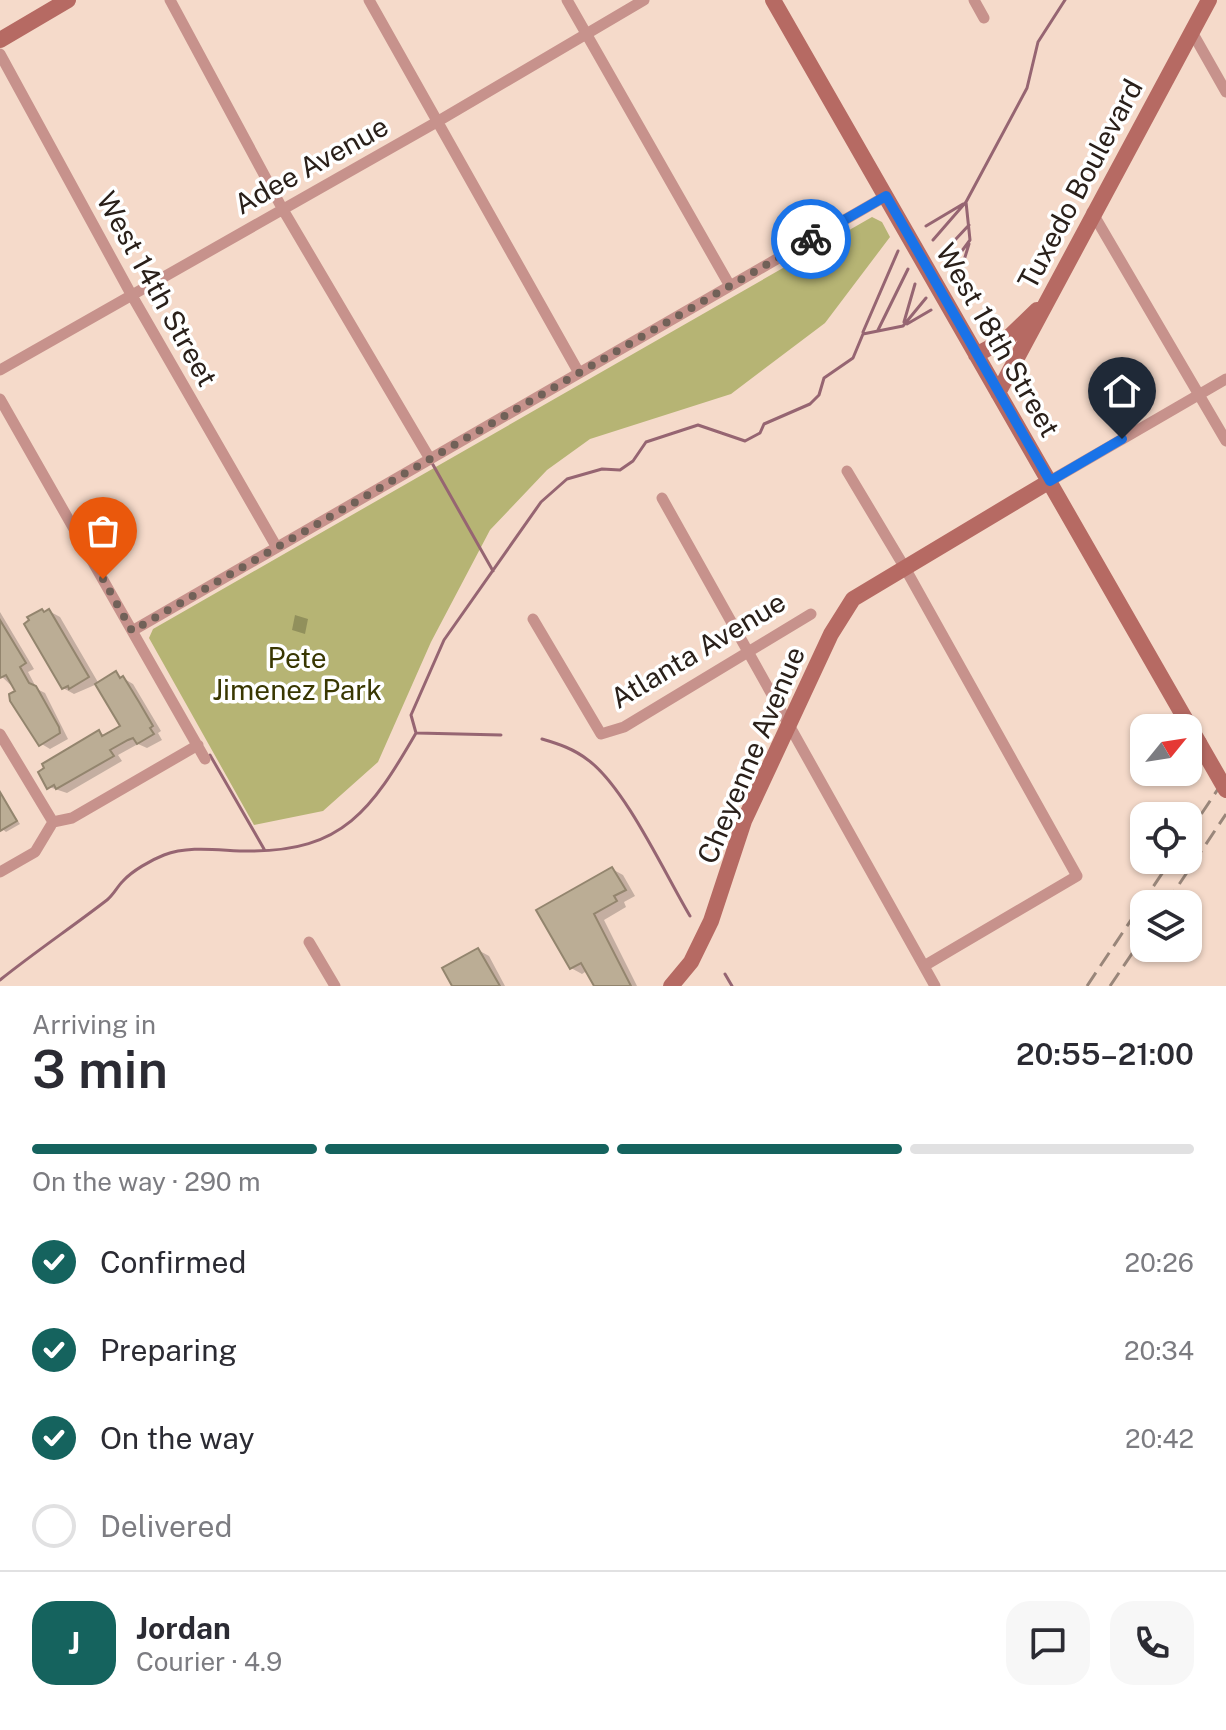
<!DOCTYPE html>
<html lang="en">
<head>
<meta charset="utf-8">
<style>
	:root { --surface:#fff; --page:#f7f7f7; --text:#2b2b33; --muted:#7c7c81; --line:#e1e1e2; --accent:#15635e }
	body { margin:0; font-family:"Public Sans",sans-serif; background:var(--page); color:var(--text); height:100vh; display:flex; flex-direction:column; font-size:30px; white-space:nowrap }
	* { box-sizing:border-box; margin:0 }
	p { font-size:26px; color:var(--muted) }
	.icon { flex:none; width:44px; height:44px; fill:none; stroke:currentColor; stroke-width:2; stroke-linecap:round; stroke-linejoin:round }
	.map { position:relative; height:986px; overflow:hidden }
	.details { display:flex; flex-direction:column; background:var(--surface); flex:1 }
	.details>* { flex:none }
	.needle { width:52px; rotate:60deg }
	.controls { position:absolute; left:1130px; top:714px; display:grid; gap:16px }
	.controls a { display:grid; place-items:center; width:72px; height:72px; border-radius:16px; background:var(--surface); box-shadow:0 2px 6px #0004; font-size:40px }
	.pin { position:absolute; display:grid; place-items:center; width:68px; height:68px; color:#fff; margin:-82px -34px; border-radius:50% 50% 50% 0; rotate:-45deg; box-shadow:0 0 8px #0007 }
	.pin .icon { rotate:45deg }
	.courier { position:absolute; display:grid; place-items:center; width:80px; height:80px; margin:-40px; border:6px solid #1a73e8; border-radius:50%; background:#fff; color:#222; box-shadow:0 2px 10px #0007 }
	.head em { font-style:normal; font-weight:600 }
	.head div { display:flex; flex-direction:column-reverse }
	.head { display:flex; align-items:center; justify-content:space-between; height:136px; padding:0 32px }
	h1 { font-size:52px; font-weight:600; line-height:60px }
	.bar { display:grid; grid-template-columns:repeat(4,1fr); gap:12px 8px; align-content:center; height:96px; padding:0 32px }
	.bar i { height:10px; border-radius:6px; background:var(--line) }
	.bar .selected { background:var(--accent) }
	.bar p { grid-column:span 4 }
	.line { display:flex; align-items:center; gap:20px; padding:0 32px; border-top:2px solid var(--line) }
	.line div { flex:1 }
	.round { display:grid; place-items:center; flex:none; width:84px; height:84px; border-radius:24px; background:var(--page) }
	ol { padding:0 32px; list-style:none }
	li { display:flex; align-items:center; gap:24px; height:88px }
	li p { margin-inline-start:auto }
	li .icon { padding:8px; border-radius:50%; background:var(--accent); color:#fff; stroke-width:4 }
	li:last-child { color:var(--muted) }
	li i { width:44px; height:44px; border:4px solid var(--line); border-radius:50% }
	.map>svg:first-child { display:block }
	.green { fill:#b6b474 }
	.shadow { fill:#0003 }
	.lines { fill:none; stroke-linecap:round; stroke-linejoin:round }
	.stream { stroke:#966572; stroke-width:3 }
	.building { fill:#bbad95; stroke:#93856e; stroke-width:2 }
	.street { stroke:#c7928c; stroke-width:11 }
	.secondary { stroke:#b66a63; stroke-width:16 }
	.rail { stroke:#99867a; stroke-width:3; stroke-dasharray:16 8; stroke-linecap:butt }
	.secondary-bridge { stroke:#b66a63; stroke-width:16 }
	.done { stroke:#716158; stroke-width:8; stroke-dasharray:0 14.4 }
	.route { stroke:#1a73e8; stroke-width:10 }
	.labels { text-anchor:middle; stroke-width:7; stroke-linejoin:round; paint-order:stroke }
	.street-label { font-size:28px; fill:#2a201a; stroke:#fff }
	.park-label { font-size:28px; fill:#393701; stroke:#fff }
</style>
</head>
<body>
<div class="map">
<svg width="1226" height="986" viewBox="0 0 1226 986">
	<rect width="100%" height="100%" fill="#f5daca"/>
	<!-- green -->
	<path class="green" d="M 872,217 L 882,222 L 890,237 L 825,323 L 731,394 L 590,439 L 547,470 L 490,530 L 431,642 L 378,762 L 323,811 L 254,825 L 149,638 L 153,629 Z"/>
	<!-- shadow -->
	<path class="shadow" d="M 49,611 L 60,617 L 99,684 L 116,674 L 133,684 L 161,731 L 158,733 L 162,740 L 147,748 L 138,744 L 118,755 L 122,761 L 67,793 L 49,787 L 99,732 L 106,736 L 123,726 L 97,684 L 74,694 L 63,688 L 46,613 Z
		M 0,612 L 34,669 L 28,672 L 37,689 L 45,693 L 68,739 L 50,749 L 35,740 L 12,700 L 17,691 L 0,675 Z
		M 295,615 L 308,619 L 305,634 L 292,630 Z
		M 3,799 L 20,824 L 6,832 L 0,827 L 0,801 Z
		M 612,869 L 623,875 L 635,896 L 624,902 L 626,907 L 604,920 L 637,986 L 597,986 L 588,970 L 582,974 L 571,968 Z
		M 478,950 L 489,956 L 505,986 L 454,986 Z"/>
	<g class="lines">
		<!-- stream -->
		<path class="stream" d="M 926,226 L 963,204
			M 933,240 L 966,202
			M 941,255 L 969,225
			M 950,267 L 970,240 L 966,202 L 1027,88 L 1038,42 L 1065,0
			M 957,283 L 969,244
			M 904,322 L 915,284
			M 907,324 L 931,310
			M 878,330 L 908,269
			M 863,332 L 898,251
			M 432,463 L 493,571
			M 417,733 L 501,735
			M 542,739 C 559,744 574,749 588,760 C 625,787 665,874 690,916
			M 210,755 L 264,849
			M 725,974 L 732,986
			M 0,980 C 35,952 72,927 107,900 C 114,894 117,887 123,881 C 132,871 151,860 164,855 C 190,845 222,851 249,851 C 343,852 372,809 416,733 L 411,715 L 444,640 L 541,502 L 567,479 L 602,469 L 620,470 L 633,461 L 646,442 L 698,425 L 745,441 L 760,433 L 764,424 L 810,404 L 819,395 L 824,378 L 853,358 L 863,334 L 903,326 L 926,298"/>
	</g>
	<!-- building -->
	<path class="building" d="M 42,609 L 44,612 L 49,609 L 89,677 L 69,689 L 68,686 L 62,689 L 24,624 L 29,620 L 27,617 Z
		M 0,620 L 26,663 L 20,667 L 29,683 L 36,686 L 59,727 L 60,733 L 39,746 L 10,701 L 9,694 L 15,691 L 6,675 L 0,678 Z
		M 116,671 L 120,678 L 123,676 L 139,702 L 153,726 L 150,728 L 154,734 L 137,744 L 133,738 L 128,740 L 110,750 L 114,756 L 56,789 L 54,785 L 47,789 L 38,772 L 44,768 L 42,764 L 99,730 L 102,736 L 120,726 L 95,684 Z
		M 0,792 L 17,821 L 0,831 Z
		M 612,867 L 626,890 L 614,896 L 617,901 L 594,914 L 631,986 L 594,986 L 581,963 L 570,969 L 536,910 Z
		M 478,948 L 500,986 L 452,986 L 442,968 Z"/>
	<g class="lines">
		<!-- street -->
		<path class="street" d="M 170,0 L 282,208 L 430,459
			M 369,0 L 579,373
			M 567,0 L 730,286
			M 974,0 L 984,18
			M 1192,32 L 1226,92
			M 0,54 L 131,294 L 276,546
			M 1092,212 L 1226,441
			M 0,370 L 435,123 L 644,0
			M 0,399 L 205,759
			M 847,471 L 905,568 L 1077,876 L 924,966
			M 1050,481 L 1226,379
			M 662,498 L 935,986
			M 533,619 L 601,734 L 624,727 L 811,614
			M 132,631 L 886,196
			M 0,734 L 53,822
			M 53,822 L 72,818 L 198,745
			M 0,872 L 35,852 L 53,822
			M 309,942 L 335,986"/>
		<!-- secondary -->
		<path class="secondary" d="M 773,0 L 1199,743
			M 0,40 L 68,0
			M 976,355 L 1009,337 L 1037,310
			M 998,393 L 1209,0
			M 671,986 L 691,962 L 711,921 L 744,821 L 831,634 L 853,599 L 1050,481"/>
		<!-- rail -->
		<path class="rail" d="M 1188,834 L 1226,777
			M 1166,904 L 1226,814
			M 1087,986 L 1171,860
			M 1110,986 L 1144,936"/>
		<!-- secondary-bridge -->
		<path class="secondary-bridge" d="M 1199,743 L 1226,790"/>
	</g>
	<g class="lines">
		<!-- done -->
		<path class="done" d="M 103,579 L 132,631 L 811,239"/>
		<!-- route -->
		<path class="route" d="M 811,239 L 886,196 L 1050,481 L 1122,439"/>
	</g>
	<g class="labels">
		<!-- street labels -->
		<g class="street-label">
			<text transform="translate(311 165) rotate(-29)" y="10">Adee Avenue</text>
			<text transform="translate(1080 184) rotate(-62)" y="10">Tuxedo Boulevard</text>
			<text transform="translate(157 289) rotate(61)" y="10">West 14th Street</text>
			<text transform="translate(998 340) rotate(60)" y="10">West 18th Street</text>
			<text transform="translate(698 650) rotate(-31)" y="10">Atlanta Avenue</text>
			<text transform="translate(751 755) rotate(-67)" y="10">Cheyenne Avenue</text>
		</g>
		<!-- park labels -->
		<g class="park-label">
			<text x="297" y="668">Pete<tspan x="297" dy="32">Jimenez Park</tspan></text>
		</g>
	</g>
</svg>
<div class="controls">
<a><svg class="needle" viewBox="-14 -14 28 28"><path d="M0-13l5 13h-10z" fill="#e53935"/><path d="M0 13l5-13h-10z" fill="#7c7c81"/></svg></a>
<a><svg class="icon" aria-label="locate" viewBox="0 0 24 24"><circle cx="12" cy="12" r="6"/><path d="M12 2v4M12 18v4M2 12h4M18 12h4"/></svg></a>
<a><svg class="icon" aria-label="layers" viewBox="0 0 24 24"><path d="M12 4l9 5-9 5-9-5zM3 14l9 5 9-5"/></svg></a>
</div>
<div class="pin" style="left:103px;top:579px;background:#ea580c"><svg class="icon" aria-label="bag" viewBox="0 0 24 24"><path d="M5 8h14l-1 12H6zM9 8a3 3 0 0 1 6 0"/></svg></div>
<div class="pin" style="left:1122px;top:439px;background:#1f2937"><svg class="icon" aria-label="home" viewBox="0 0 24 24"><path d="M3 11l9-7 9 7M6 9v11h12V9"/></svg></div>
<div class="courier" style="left:811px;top:239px"><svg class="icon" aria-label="bike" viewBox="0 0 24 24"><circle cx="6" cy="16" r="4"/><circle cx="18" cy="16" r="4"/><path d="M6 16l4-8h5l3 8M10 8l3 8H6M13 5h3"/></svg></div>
</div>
<section class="details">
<div class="head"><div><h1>3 min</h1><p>Arriving in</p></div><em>20:55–21:00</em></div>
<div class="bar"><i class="selected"></i><i class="selected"></i><i class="selected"></i><i></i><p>On the way · 290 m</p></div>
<ol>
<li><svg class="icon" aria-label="check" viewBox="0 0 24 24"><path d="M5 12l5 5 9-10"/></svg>Confirmed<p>20:26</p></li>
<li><svg class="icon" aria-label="check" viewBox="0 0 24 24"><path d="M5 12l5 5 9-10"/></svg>Preparing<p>20:34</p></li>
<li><svg class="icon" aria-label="check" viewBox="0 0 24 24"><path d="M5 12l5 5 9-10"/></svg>On the way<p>20:42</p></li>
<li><i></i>Delivered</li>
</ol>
<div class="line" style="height:144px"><b class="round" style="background:var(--accent);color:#fff">J</b><div><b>Jordan</b><p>Courier · 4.9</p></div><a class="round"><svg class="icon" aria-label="chat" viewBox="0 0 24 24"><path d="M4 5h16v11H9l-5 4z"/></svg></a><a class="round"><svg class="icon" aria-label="phone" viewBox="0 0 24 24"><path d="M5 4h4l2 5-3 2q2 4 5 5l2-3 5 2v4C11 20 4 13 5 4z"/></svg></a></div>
</section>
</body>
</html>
